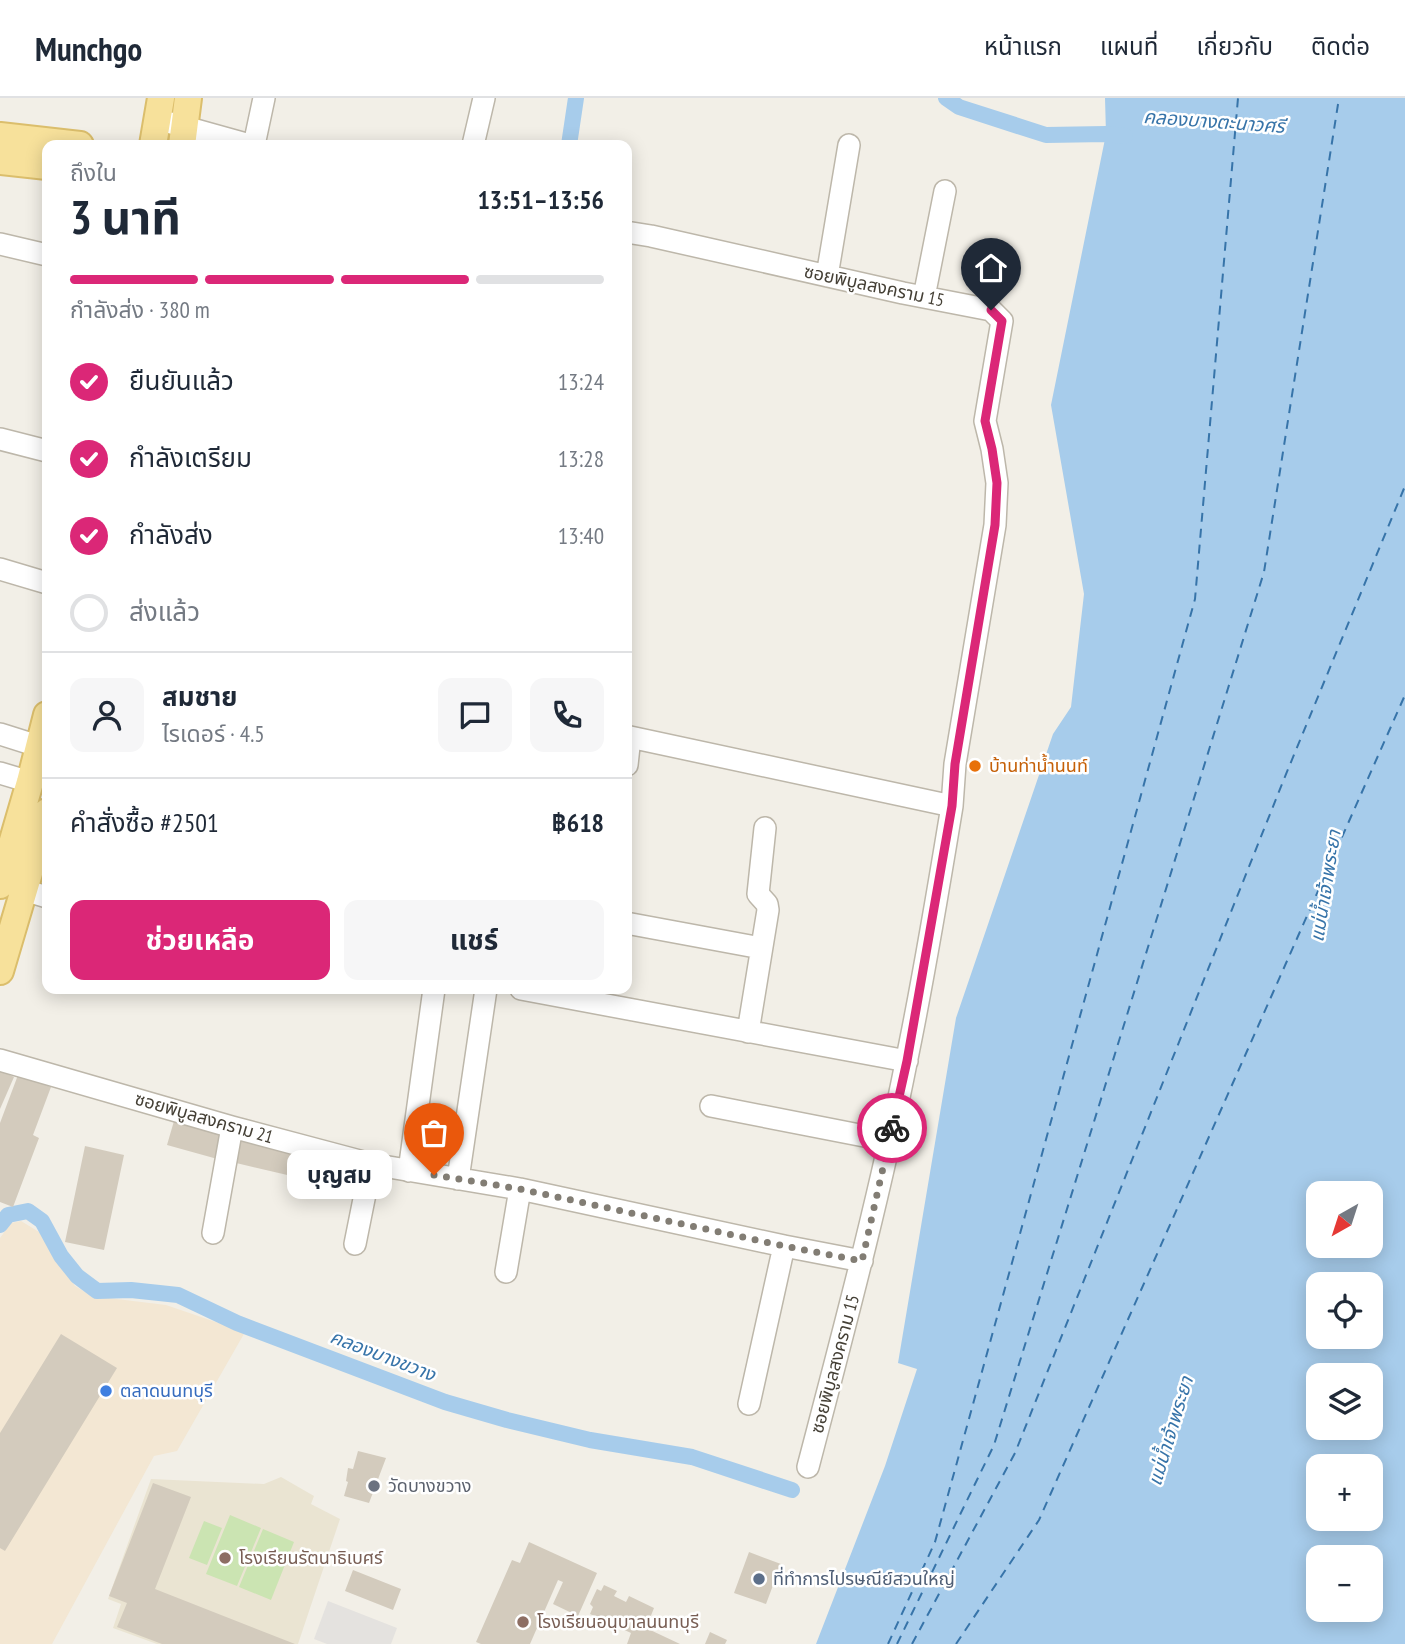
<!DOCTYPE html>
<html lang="th">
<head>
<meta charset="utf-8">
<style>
	:root { --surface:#fff; --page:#f6f6f7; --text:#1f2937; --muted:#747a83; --line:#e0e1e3; --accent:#db2777 }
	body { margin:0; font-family:"PT Sans Narrow","Noto Sans Thai",sans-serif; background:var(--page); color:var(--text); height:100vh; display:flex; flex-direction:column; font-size:26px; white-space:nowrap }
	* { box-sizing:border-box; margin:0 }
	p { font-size:23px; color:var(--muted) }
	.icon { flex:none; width:38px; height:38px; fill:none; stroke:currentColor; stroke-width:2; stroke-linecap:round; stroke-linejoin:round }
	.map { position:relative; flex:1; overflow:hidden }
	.details { position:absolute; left:42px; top:42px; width:590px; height:854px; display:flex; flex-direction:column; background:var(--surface); border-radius:14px; box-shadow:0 4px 18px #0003 }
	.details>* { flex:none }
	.needle { width:46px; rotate:219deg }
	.tools { position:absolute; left:1306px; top:1083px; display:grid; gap:14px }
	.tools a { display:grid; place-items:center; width:77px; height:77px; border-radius:14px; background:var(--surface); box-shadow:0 4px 18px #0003; font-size:35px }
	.pin { position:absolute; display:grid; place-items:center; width:60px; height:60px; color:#fff; margin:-72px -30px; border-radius:50% 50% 50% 0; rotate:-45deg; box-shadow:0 0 7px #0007 }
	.pin .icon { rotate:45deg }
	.courier { position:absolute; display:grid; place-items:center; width:70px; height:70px; margin:-35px; border:5px solid #db2777; border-radius:50%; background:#fff; color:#222; box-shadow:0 2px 9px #0007 }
	.bubble { position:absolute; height:49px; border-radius:14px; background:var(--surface); box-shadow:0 4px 18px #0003; font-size:23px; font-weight:700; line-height:49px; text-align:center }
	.overview em { font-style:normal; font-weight:700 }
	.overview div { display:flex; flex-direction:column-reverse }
	.overview { display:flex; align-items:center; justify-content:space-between; height:119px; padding:0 28px }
	h1 { font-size:46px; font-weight:700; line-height:52px }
	.bar { display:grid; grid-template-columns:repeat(4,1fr); gap:10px 7px; align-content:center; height:84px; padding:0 28px }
	.bar i { height:9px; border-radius:5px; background:var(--line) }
	.bar .on { background:var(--accent) }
	.bar p { grid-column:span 4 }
	.line { display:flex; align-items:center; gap:18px; padding:0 28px; border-top:2px solid var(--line) }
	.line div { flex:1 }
	.round { display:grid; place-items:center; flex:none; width:74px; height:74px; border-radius:14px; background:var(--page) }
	ol { padding:0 28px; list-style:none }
	li { display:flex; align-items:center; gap:21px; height:77px }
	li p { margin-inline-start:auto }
	li .icon { padding:7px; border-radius:50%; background:var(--accent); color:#fff; stroke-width:4 }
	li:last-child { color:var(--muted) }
	li i { width:38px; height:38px; border:4px solid var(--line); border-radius:50% }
	.button { display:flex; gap:14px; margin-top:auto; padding:14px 28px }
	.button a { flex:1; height:80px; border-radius:14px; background:var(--accent); color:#fff; font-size:28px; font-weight:700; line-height:80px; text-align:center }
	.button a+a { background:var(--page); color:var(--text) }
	header { display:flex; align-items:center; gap:42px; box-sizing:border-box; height:98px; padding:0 35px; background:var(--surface); border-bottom:2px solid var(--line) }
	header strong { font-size:33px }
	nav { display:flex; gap:38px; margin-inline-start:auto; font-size:24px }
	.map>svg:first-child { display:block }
	.commercial { fill:#f3e7d3 }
	.education { fill:#eae4d2 }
	.green { fill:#cbe4b2 }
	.parking { fill:#e4e2df }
	.water { fill:#a7cceb; fill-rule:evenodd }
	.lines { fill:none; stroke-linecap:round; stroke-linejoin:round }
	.canal { stroke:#a7cceb; stroke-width:16 }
	.ferry { stroke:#3774a9; stroke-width:2; stroke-dasharray:9 7; stroke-linecap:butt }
	.building { fill:#d3cbbd }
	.minor-casing { stroke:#bdb7aa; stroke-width:24 }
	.major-casing { stroke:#dbbe6c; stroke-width:30 }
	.minor { stroke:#fff; stroke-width:21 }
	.major { stroke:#f7e19b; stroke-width:26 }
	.done { stroke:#827d74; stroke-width:7; stroke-dasharray:0 12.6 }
	.route { stroke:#db2777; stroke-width:9 }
	.food-dot { fill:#e8710a; stroke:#fff; stroke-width:2.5 }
	.shop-dot { fill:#3f7fe0; stroke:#fff; stroke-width:2.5 }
	.worship-dot { fill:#6b7280; stroke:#fff; stroke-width:2.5 }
	.education-dot { fill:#8d6e63; stroke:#fff; stroke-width:2.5 }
	.service-dot { fill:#5c6f8a; stroke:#fff; stroke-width:2.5 }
	.labels { text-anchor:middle; stroke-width:5; stroke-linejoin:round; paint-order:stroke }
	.street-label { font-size:18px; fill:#454036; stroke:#fff }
	.food-label { font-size:18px; fill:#c56008; stroke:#fff; text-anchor:start }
	.shop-label { font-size:18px; fill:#366cbe; stroke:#fff; text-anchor:start }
	.worship-label { font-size:18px; fill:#5b616d; stroke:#fff; text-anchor:start }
	.education-label { font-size:18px; fill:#785e54; stroke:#fff; text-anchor:start }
	.service-label { font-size:18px; fill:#4e5e75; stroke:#fff; text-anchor:start }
	.water-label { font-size:19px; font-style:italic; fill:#3774a9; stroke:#fff }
</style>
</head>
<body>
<header>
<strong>Munchgo</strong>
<nav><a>หน้าแรก</a><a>แผนที่</a><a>เกี่ยวกับ</a><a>ติดต่อ</a></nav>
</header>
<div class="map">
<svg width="1405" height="1546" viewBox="0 0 1405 1546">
	<rect width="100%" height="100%" fill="#f2efe7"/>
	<!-- commercial -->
	<path class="commercial" d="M 21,1123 L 39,1134 L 75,1188 L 92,1198 L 166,1207 L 245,1234 L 177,1353 L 154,1358 L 52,1546 L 0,1546 L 0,1140 L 11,1125 Z"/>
	<!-- education -->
	<path class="education" d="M 281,1379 L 314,1398 L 311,1406 L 340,1421 L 298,1546 L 157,1546 L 113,1530 L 121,1506 L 108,1501 L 151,1381 L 264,1386 Z"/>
	<!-- green -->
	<path class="green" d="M 230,1417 L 261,1430 L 237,1488 L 206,1476 Z
		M 204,1423 L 222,1430 L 207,1467 L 189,1460 Z
		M 263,1431 L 294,1444 L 271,1502 L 239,1489 Z"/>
	<!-- parking -->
	<path class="parking" d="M 328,1503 L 397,1530 L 391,1546 L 327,1546 L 314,1541 Z"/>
	<!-- water -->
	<path class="water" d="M 1105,0 L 1405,0 L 1405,1546 L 816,1546 L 885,1368 L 917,1271 L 898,1265 L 956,920 L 1053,636 L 1071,609 L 1084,496 L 1051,307 L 1106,36 ZM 1318,1096 L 1370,1096 L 1370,1148 L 1318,1148 ZM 1318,1186 L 1370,1186 L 1370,1239 L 1318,1239 ZM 1318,1278 L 1370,1278 L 1370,1330 L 1318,1330 ZM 1318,1368 L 1370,1368 L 1370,1421 L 1318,1421 ZM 1318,1460 L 1370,1460 L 1370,1512 L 1318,1512 Z"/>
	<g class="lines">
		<!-- canal -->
		<path class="canal" d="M 946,0 L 959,9 L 1046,37 L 1106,36 L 1125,38
			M 569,47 L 576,0
			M 0,1127 L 8,1117 L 28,1113 L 42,1123 L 61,1158 L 77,1178 L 97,1193 L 131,1192 L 178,1197 L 237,1225 L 445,1304 L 507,1322 L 590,1342 L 692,1359 L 792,1392"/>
		<!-- ferry -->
		<path class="ferry" d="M 888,1546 L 935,1444 L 1195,501 L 1238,0
			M 897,1546 L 994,1347 L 1264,474 L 1339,0
			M 912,1546 L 1015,1355 L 1284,681 L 1405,388
			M 956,1546 L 1039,1422 L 1405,597"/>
	</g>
	<!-- building -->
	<path class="building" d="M 0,972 L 14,979 L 0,1011 Z
		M 18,977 L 51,989 L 33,1037 L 39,1040 L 13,1109 L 0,1104 L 0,1025 Z
		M 174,1023 L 228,1038 L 221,1062 L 167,1047 Z
		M 237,1038 L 319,1057 L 313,1083 L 232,1064 Z
		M 85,1048 L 124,1057 L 104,1152 L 65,1144 Z
		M 61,1236 L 117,1270 L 5,1453 L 0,1450 L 0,1335 Z
		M 358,1353 L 386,1360 L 369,1405 L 344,1398 L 348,1384 L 346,1383 L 348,1370 L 353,1371 Z
		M 153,1385 L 191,1399 L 155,1491 L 295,1546 L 162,1546 L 117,1529 L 127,1505 L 109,1498 Z
		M 529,1444 L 597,1475 L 578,1518 L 553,1506 L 563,1484 L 558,1482 L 530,1546 L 481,1546 L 476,1544 L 512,1462 L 520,1465 Z
		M 749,1454 L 781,1466 L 766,1506 L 734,1495 Z
		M 353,1472 L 401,1491 L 393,1512 L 345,1493 Z
		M 604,1487 L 617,1493 L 614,1498 L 626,1504 L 629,1498 L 654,1510 L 646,1530 L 680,1546 L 627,1546 L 631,1535 L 590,1516 L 593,1509 L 590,1506 L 597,1491 L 601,1493 Z
		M 710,1534 L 727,1542 L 725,1546 L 705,1546 Z"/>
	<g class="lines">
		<defs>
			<path id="minor" d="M 171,25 L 250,47
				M 254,47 L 264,0
				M 473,47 L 484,0
				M 626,134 L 651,138 L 903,195 L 991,212 L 1002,223 L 985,323 L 992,351 L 997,385 L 995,427 L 955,666 L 952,708 C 938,793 924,879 906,965 C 879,1101 843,1235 808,1369
				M 0,146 L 47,157
				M 827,178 L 849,47
				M 924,199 L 945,93
				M 0,341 L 47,353
				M 0,471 L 47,485
				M 0,636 L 38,648
				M 627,667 L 630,639 L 952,708
				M 0,675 L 30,684
				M 24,792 L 47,799
				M 626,825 L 761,850
				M 521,891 L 907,963
				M 748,934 L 768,812 L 767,806 L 758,796 L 765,730
				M 0,962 L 232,1029 L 371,1066 L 520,1091 L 784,1148 L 862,1163
				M 711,1008 L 890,1043
				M 409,1073 L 434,891
				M 458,1081 L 486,891
				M 213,1135 L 232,1029
				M 355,1146 L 371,1066
				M 506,1174 L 520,1091
				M 749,1306 L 784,1148"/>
			<path id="major" d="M 0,38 L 80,47
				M 153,47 L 161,0
				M 182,47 L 188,0
				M 0,63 L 47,68
				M 0,787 L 30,684 L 47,617
				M 0,873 L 47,714"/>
		</defs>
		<!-- minor casing -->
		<use href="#minor" class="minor-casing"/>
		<!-- major casing -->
		<use href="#major" class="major-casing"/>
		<!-- minor -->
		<use href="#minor" class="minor"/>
		<!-- major -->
		<use href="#major" class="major"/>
	</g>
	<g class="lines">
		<!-- done -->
		<path class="done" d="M 434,1077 L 520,1091 L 784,1148 L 862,1163 L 892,1030"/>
		<!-- route -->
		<path class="route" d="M 892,1030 L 907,963 L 952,708 L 955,666 L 995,427 L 997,385 L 992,351 L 985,323 L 1002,223 L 991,212"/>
	</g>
	<!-- markers -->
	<circle class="food-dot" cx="975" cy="668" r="7"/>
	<circle class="shop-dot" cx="106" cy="1293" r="7"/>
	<circle class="worship-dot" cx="374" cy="1388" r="7"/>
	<g class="education-dot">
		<circle cx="225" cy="1460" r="7"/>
		<circle cx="523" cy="1524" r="7"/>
	</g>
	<circle class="service-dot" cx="759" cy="1481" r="7"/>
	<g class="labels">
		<!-- street labels -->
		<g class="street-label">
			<text transform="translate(874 188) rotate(12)" y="6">ซอยพิบูลสงคราม 15</text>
			<text transform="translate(204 1020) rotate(16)" y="6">ซอยพิบูลสงคราม 21</text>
			<text transform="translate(835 1266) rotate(-75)" y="6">ซอยพิบูลสงคราม 15</text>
		</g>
		<!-- food labels -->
		<g class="food-label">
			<text x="989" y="674">บ้านท่าน้ำนนท์</text>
		</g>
		<!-- shop labels -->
		<g class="shop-label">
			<text x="120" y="1299">ตลาดนนทบุรี</text>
		</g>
		<!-- worship labels -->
		<g class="worship-label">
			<text x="388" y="1394">วัดบางขวาง</text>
		</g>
		<!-- education labels -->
		<g class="education-label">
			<text x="239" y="1466">โรงเรียนรัตนาธิเบศร์</text>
			<text x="537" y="1530">โรงเรียนอนุบาลนนทบุรี</text>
		</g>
		<!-- service labels -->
		<g class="service-label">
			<text x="773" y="1487">ที่ทำการไปรษณีย์สวนใหญ่</text>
		</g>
		<!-- water labels -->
		<g class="water-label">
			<text transform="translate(1214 23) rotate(4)" y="7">คลองบางตะนาวศรี</text>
			<text transform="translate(1325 788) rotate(-81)" y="7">แม่น้ำเจ้าพระยา</text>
			<text transform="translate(383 1257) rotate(21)" y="7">คลองบางขวาง</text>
			<text transform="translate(1170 1333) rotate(-73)" y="7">แม่น้ำเจ้าพระยา</text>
		</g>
	</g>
</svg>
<div class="tools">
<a><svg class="needle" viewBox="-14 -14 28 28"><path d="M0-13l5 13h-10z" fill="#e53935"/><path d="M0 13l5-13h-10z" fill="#747a83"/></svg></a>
<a><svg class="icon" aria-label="locate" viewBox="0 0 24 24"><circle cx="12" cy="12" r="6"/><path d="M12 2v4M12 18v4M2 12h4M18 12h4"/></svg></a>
<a><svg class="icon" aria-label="layers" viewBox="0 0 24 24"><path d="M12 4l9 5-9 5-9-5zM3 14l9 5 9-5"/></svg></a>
<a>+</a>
<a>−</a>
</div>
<div class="pin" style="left:434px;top:1077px;background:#ea580c"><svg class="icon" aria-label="bag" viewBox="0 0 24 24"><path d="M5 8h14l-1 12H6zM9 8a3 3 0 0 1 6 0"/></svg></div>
<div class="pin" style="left:991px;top:212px;background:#1f2937"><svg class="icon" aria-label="home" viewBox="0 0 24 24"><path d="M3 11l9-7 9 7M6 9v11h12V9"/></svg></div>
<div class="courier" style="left:892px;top:1030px"><svg class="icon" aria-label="bike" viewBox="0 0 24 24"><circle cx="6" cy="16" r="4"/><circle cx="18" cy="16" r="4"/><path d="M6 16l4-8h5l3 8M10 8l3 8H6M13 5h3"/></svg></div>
<div class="bubble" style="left:287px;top:1052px;width:105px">บุญสม</div>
<section class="details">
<div class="overview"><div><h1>3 นาที</h1><p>ถึงใน</p></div><em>13:51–13:56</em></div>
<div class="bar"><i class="on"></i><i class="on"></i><i class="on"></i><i></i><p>กำลังส่ง · 380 m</p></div>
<ol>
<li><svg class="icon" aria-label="check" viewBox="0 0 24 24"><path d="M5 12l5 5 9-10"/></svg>ยืนยันแล้ว<p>13:24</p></li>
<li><svg class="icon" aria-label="check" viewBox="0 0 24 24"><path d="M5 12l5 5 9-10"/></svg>กำลังเตรียม<p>13:28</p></li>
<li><svg class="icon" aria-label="check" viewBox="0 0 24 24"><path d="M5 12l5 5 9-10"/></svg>กำลังส่ง<p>13:40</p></li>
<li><i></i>ส่งแล้ว</li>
</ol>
<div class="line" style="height:126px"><a class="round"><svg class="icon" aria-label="person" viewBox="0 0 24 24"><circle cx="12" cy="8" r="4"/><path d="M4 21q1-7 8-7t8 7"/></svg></a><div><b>สมชาย</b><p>ไรเดอร์ · 4.5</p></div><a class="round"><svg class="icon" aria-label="chat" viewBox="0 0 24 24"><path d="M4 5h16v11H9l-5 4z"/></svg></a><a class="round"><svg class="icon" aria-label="phone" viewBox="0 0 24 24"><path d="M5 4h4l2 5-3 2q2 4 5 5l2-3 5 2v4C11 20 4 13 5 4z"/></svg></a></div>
<div class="line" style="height:91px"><div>คำสั่งซื้อ #2501</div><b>฿618</b></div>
<div class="button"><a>ช่วยเหลือ</a><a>แชร์</a></div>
</section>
</div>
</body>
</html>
